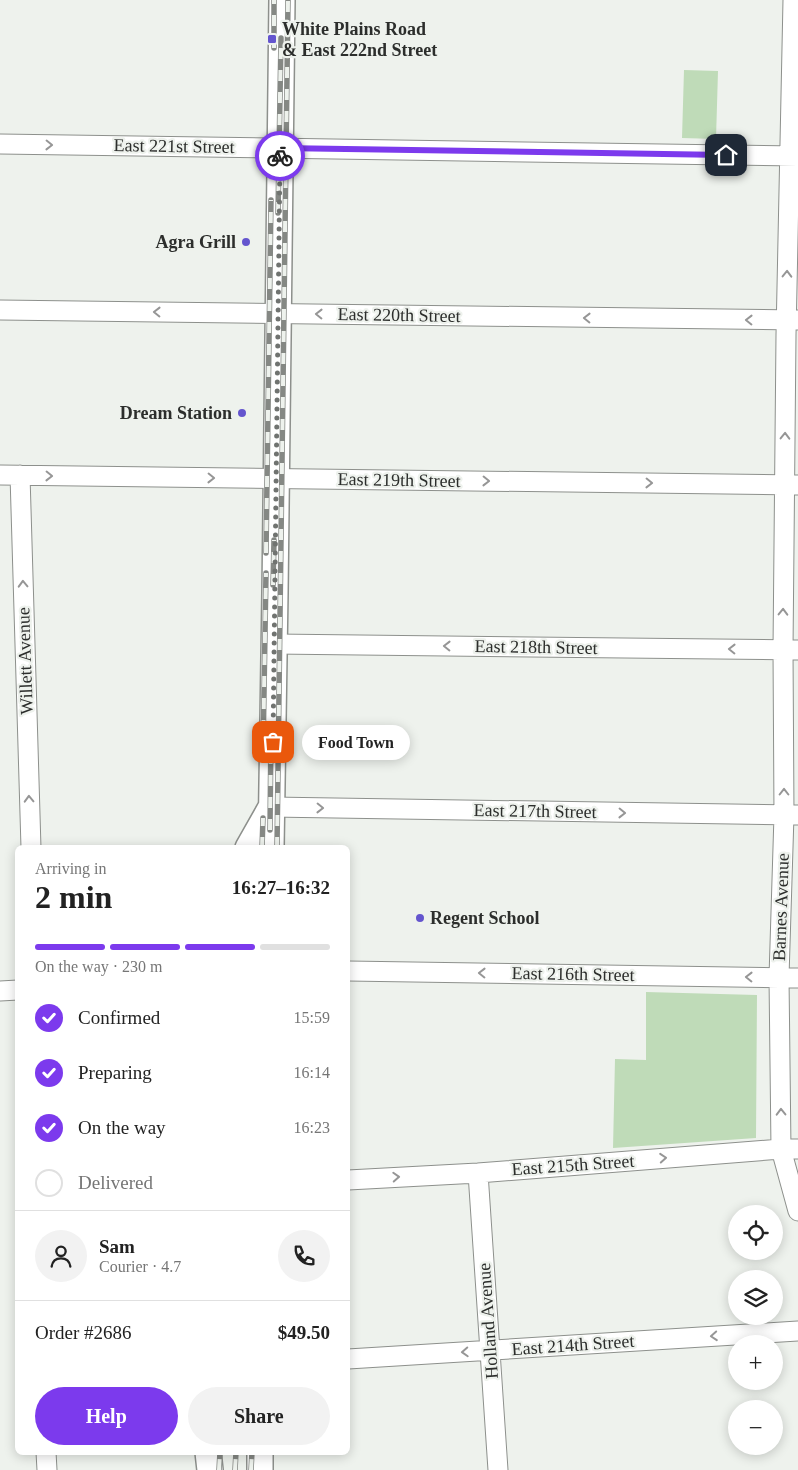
<!DOCTYPE html>
<html lang="en">
<head>
<meta charset="utf-8">
<style>
	:root { --surface:#fff; --page:#f2f2f2; --text:#222; --muted:#767676; --line:#e0e0e0; --accent:#7c3aed }
	body { margin:0; font-family:"Times New Roman",serif; background:var(--page); color:var(--text); height:100vh; display:flex; flex-direction:column; font-size:19px; white-space:nowrap }
	* { box-sizing:border-box; margin:0 }
	p { font-size:16px; color:var(--muted) }
	.icon { flex:none; width:28px; height:28px; fill:none; stroke:currentColor; stroke-width:2; stroke-linecap:round; stroke-linejoin:round }
	.map { position:relative; flex:1; overflow:hidden }
	.side { position:absolute; left:15px; top:845px; width:335px; height:610px; display:flex; flex-direction:column; background:var(--surface); border-radius:8px; box-shadow:0 2px 12px #0003 }
	.side>* { flex:none }
	.buttons { position:absolute; left:728px; top:1205px; display:grid; gap:10px }
	.buttons a { display:grid; place-items:center; width:55px; height:55px; border-radius:50%; background:var(--surface); box-shadow:0 2px 12px #0003; font-size:25px }
	.pin { position:absolute; display:grid; place-items:center; width:42px; height:42px; color:#fff; margin:-21px; border-radius:10px; box-shadow:0 2px 8px #0006 }
	.courier { position:absolute; display:grid; place-items:center; width:50px; height:50px; margin:-25px; border:4px solid #7c3aed; border-radius:50%; background:#fff; color:#222; box-shadow:0 1px 6px #0007 }
	.bubble { position:absolute; height:35px; border-radius:18px; background:var(--surface); box-shadow:0 2px 12px #0003; font-size:16px; font-weight:600; line-height:35px; text-align:center }
	.overview em { font-style:normal; font-weight:600 }
	.overview div { display:flex; flex-direction:column-reverse }
	.overview { display:flex; align-items:center; justify-content:space-between; height:85px; padding:0 20px }
	h1 { font-size:32px; font-weight:600; line-height:38px }
	.bar { display:grid; grid-template-columns:repeat(4,1fr); gap:8px 5px; align-content:center; height:60px; padding:0 20px }
	.bar i { height:6px; border-radius:4px; background:var(--line) }
	.bar .on { background:var(--accent) }
	.bar p { grid-column:span 4 }
	.line { display:flex; align-items:center; gap:12px; padding:0 20px; border-top:1px solid var(--line) }
	.line div { flex:1 }
	.round { display:grid; place-items:center; flex:none; width:52px; height:52px; border-radius:26px; background:var(--page) }
	ol { padding:0 20px; list-style:none }
	li { display:flex; align-items:center; gap:15px; height:55px }
	li p { margin-inline-start:auto }
	li .icon { padding:5px; border-radius:50%; background:var(--accent); color:#fff; stroke-width:4 }
	li:last-child { color:var(--muted) }
	li i { width:28px; height:28px; border:2px solid var(--line); border-radius:50% }
	.button { display:flex; gap:10px; margin-top:auto; padding:10px 20px }
	.button a { flex:1; height:58px; border-radius:30px; background:var(--accent); color:#fff; font-size:20px; font-weight:600; line-height:58px; text-align:center }
	.button a+a { background:var(--page); color:var(--text) }
	.map>svg:first-child { display:block }
	.green { fill:#bfdbb8 }
	.lines { fill:none; stroke-linecap:round; stroke-linejoin:round }
	.minor-casing { stroke:#8d908c; stroke-width:21 }
	.major-casing { stroke:#8d908c; stroke-width:28 }
	.minor { stroke:#fff; stroke-width:19 }
	.major { stroke:#fff; stroke-width:25 }
	.rail-casing { stroke:#858884; stroke-width:5.5 }
	.rail { stroke:#eef2ed; stroke-width:4; stroke-dasharray:11; stroke-linecap:butt }
	.oneway { stroke:#969696 }
	.done { stroke:#707370; stroke-width:5; stroke-dasharray:0 9 }
	.route { stroke:#7c3aed; stroke-width:6 }
	.poi-dot { fill:#6455ce; stroke:#eef2ed; stroke-width:2 }
	.labels { text-anchor:middle; stroke-width:4.5; stroke-linejoin:round; paint-order:stroke }
	.poi-label { font-size:18px; font-weight:bold; fill:#2c2e2c; stroke:#eef2ed; text-anchor:start }
	.street-label { font-size:18px; fill:#2c2e2c; stroke:#eef2ed }
</style>
</head>
<body>
<div class="map">
<svg width="798" height="1470" viewBox="0 0 798 1470">
	<rect width="100%" height="100%" fill="#eef2ed"/>
	<!-- green -->
	<path class="green" d="M 684,70 L 718,71 L 716,139 L 682,138 Z
		M 646,992 L 757,995 L 756,1138 L 613,1148 L 615,1059 L 646,1060 Z"/>
	<g class="lines">
		<defs>
			<path id="minor" d="M 793,0 L 786,335 L 783,650 L 784,815 L 779,977 L 781,1149 L 798,1211
				M 0,144 L 798,156
				M 0,310 L 798,320
				M 0,475 L 798,485
				M 20,475 L 31,848
				M 274,644 L 798,650
				M 271,807 L 798,815
				M 348,971 L 798,978
				M 0,991 L 18,990
				M 478,1173 L 498,1470
				M 348,1180 L 478,1173 L 781,1149 L 798,1149
				M 348,1359 L 798,1331
				M 46,1452 L 47,1470"/>
			<path id="major" d="M 248,848 L 270,809
				M 271,848 L 275,593 L 282,0
				M 208,1452 L 210,1470
				M 260,1470 L 260,1452"/>
		</defs>
		<!-- minor casing -->
		<use href="#minor" class="minor-casing"/>
		<!-- major casing -->
		<use href="#major" class="major-casing"/>
		<!-- minor -->
		<use href="#minor" class="minor"/>
		<!-- major -->
		<use href="#major" class="major"/>
		<defs>
			<path id="rail" d="M 274,48 L 274,0
				M 278,213 L 281,38
				M 266,553 L 271,200
				M 273,585 L 274,540
				M 263,753 L 266,573
				M 270,830 L 271,728
				M 262,848 L 263,818
				M 277,848 L 288,0
				M 219,1470 L 220,1452
				M 235,1470 L 236,1452
				M 251,1470 L 252,1452"/>
		</defs>
		<!-- rail casing -->
		<use href="#rail" class="rail-casing"/>
		<!-- rail -->
		<use href="#rail" class="rail"/>
	</g>
	<!-- one-way arrows -->
	<defs><path id="oneway-chevron" d="M-2-3.5L2.5 0L-2 3.5" fill="none" stroke-width="1.6" stroke-linecap="round" stroke-linejoin="round" transform="scale(1.25)"/></defs>
	<g class="oneway">
		<use href="#oneway-chevron" transform="translate(49 145) rotate(1)"/>
		<use href="#oneway-chevron" transform="translate(787 274) rotate(-89)"/>
		<use href="#oneway-chevron" transform="translate(157 312) rotate(-179)"/>
		<use href="#oneway-chevron" transform="translate(319 314) rotate(-179)"/>
		<use href="#oneway-chevron" transform="translate(587 318) rotate(-179)"/>
		<use href="#oneway-chevron" transform="translate(749 320) rotate(-179)"/>
		<use href="#oneway-chevron" transform="translate(785 436) rotate(-89)"/>
		<use href="#oneway-chevron" transform="translate(49 476) rotate(1)"/>
		<use href="#oneway-chevron" transform="translate(211 478) rotate(1)"/>
		<use href="#oneway-chevron" transform="translate(486 481) rotate(1)"/>
		<use href="#oneway-chevron" transform="translate(649 483) rotate(1)"/>
		<use href="#oneway-chevron" transform="translate(23 584) rotate(-92)"/>
		<use href="#oneway-chevron" transform="translate(783 612) rotate(-89)"/>
		<use href="#oneway-chevron" transform="translate(447 646) rotate(-179)"/>
		<use href="#oneway-chevron" transform="translate(732 649) rotate(-179)"/>
		<use href="#oneway-chevron" transform="translate(784 792) rotate(-90)"/>
		<use href="#oneway-chevron" transform="translate(29 799) rotate(-92)"/>
		<use href="#oneway-chevron" transform="translate(320 808) rotate(1)"/>
		<use href="#oneway-chevron" transform="translate(622 813) rotate(1)"/>
		<use href="#oneway-chevron" transform="translate(482 973) rotate(-179)"/>
		<use href="#oneway-chevron" transform="translate(749 977) rotate(-179)"/>
		<use href="#oneway-chevron" transform="translate(781 1112) rotate(-91)"/>
		<use href="#oneway-chevron" transform="translate(663 1158) rotate(-4)"/>
		<use href="#oneway-chevron" transform="translate(396 1177) rotate(-3)"/>
		<use href="#oneway-chevron" transform="translate(714 1336) rotate(176)"/>
		<use href="#oneway-chevron" transform="translate(465 1352) rotate(177)"/>
	</g>
	<g class="lines">
		<!-- done -->
		<path class="done" d="M 273,742 L 280,156"/>
		<!-- route -->
		<path class="route" d="M 280,156 L 280,148 L 726,155"/>
	</g>
	<!-- markers -->
	<g class="poi-dot">
		<rect x="267" y="34" width="10" height="10" rx="2.5"/>
		<circle cx="246" cy="242" r="5"/>
		<circle cx="242" cy="413" r="5"/>
		<circle cx="420" cy="918" r="5"/>
	</g>
	<g class="labels">
		<!-- poi labels -->
		<g class="poi-label">
			<text x="282" y="35">White Plains Road<tspan x="282" dy="21">&amp; East 222nd Street</tspan></text>
			<text x="236" y="248" text-anchor="end">Agra Grill</text>
			<text x="232" y="419" text-anchor="end">Dream Station</text>
			<text x="430" y="924">Regent School</text>
		</g>
		<!-- street labels -->
		<g class="street-label">
			<text transform="translate(174 146) rotate(1)" y="6">East 221st Street</text>
			<text transform="translate(399 315) rotate(1)" y="6">East 220th Street</text>
			<text transform="translate(399 480) rotate(1)" y="6">East 219th Street</text>
			<text transform="translate(536 647) rotate(1)" y="6">East 218th Street</text>
			<text transform="translate(25 661) rotate(-92)" y="6">Willett Avenue</text>
			<text transform="translate(535 811) rotate(1)" y="6">East 217th Street</text>
			<text transform="translate(781 907) rotate(-88)" y="6">Barnes Avenue</text>
			<text transform="translate(573 974) rotate(1)" y="6">East 216th Street</text>
			<text transform="translate(573 1165) rotate(-4)" y="6">East 215th Street</text>
			<text transform="translate(488 1321) rotate(-94)" y="6">Holland Avenue</text>
			<text transform="translate(573 1345) rotate(-4)" y="6">East 214th Street</text>
		</g>
	</g>
</svg>
<div class="buttons">
<a><svg class="icon" aria-label="locate" viewBox="0 0 24 24"><circle cx="12" cy="12" r="6"/><path d="M12 2v4M12 18v4M2 12h4M18 12h4"/></svg></a>
<a><svg class="icon" aria-label="layers" viewBox="0 0 24 24"><path d="M12 4l9 5-9 5-9-5zM3 14l9 5 9-5"/></svg></a>
<a>+</a>
<a>−</a>
</div>
<div class="pin" style="left:273px;top:742px;background:#ea580c"><svg class="icon" aria-label="bag" viewBox="0 0 24 24"><path d="M5 8h14l-1 12H6zM9 8a3 3 0 0 1 6 0"/></svg></div>
<div class="pin" style="left:726px;top:155px;background:#1f2937"><svg class="icon" aria-label="home" viewBox="0 0 24 24"><path d="M3 11l9-7 9 7M6 9v11h12V9"/></svg></div>
<div class="courier" style="left:280px;top:156px"><svg class="icon" aria-label="bike" viewBox="0 0 24 24"><circle cx="6" cy="16" r="4"/><circle cx="18" cy="16" r="4"/><path d="M6 16l4-8h5l3 8M10 8l3 8H6M13 5h3"/></svg></div>
<div class="bubble" style="left:302px;top:725px;width:108px">Food Town</div>
<section class="side">
<div class="overview"><div><h1>2 min</h1><p>Arriving in</p></div><em>16:27–16:32</em></div>
<div class="bar"><i class="on"></i><i class="on"></i><i class="on"></i><i></i><p>On the way · 230 m</p></div>
<ol>
<li><svg class="icon" aria-label="check" viewBox="0 0 24 24"><path d="M5 12l5 5 9-10"/></svg>Confirmed<p>15:59</p></li>
<li><svg class="icon" aria-label="check" viewBox="0 0 24 24"><path d="M5 12l5 5 9-10"/></svg>Preparing<p>16:14</p></li>
<li><svg class="icon" aria-label="check" viewBox="0 0 24 24"><path d="M5 12l5 5 9-10"/></svg>On the way<p>16:23</p></li>
<li><i></i>Delivered</li>
</ol>
<div class="line" style="height:90px"><a class="round"><svg class="icon" aria-label="person" viewBox="0 0 24 24"><circle cx="12" cy="8" r="4"/><path d="M4 21q1-7 8-7t8 7"/></svg></a><div><b>Sam</b><p>Courier · 4.7</p></div><a class="round"><svg class="icon" aria-label="phone" viewBox="0 0 24 24"><path d="M5 4h4l2 5-3 2q2 4 5 5l2-3 5 2v4C11 20 4 13 5 4z"/></svg></a></div>
<div class="line" style="height:65px"><div>Order #2686</div><b>$49.50</b></div>
<div class="button"><a>Help</a><a>Share</a></div>
</section>
</div>
</body>
</html>
